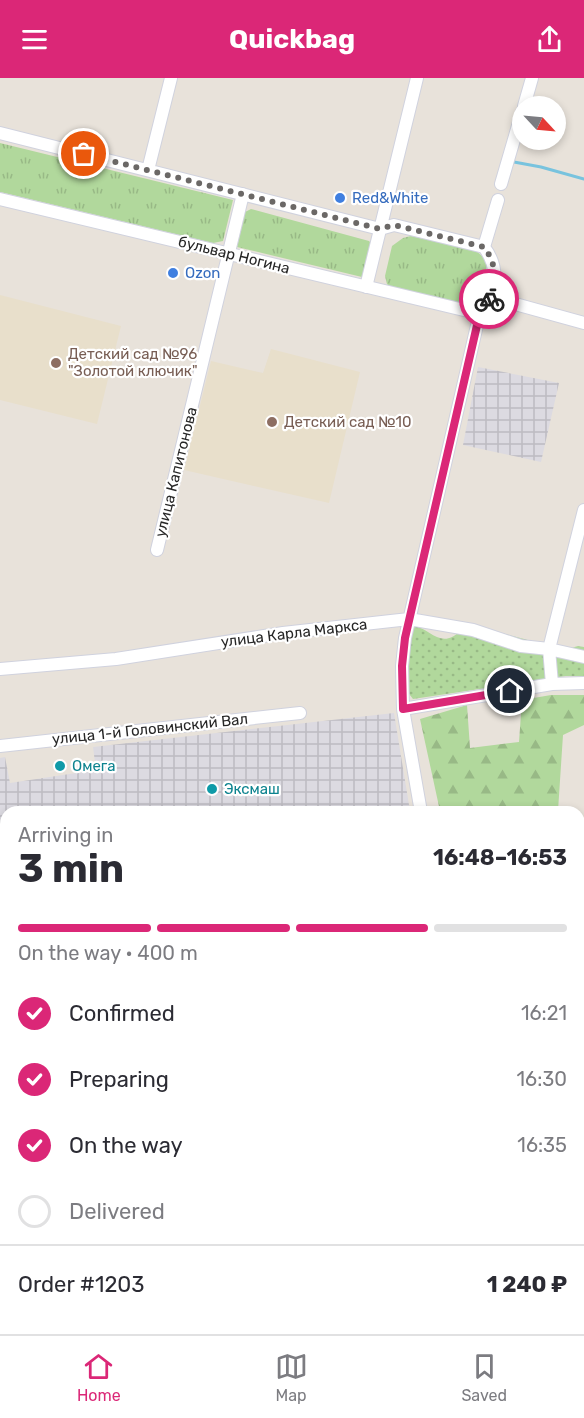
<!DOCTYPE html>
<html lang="en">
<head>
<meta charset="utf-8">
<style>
	:root { --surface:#fff; --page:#f2f2f3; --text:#2b2b33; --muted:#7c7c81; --line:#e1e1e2; --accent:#db2777 }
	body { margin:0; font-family:Rubik,sans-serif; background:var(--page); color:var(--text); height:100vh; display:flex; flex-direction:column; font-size:22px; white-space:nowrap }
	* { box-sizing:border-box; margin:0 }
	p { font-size:20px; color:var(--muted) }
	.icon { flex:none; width:33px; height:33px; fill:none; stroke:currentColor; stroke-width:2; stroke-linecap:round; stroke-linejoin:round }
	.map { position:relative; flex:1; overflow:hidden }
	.panel { position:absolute; left:0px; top:728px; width:585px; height:530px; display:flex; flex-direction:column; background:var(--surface); border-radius:18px 18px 0 0; box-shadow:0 3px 9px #0003 }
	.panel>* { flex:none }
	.needle { width:39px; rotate:116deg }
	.fabs { position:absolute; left:512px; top:18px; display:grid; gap:12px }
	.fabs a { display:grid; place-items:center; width:54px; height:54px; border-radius:50%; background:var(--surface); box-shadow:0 3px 9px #0003; font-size:30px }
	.pin { position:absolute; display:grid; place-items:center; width:51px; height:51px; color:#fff; margin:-26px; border:3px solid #fff; border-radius:50%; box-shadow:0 2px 6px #0007 }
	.courier { position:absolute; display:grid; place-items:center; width:60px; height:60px; margin:-30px; border:4px solid #db2777; border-radius:50%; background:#fff; color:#222; box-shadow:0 2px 8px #0007 }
	.headline em { font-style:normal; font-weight:700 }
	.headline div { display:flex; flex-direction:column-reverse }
	.headline { display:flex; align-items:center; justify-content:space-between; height:102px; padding:0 18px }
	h1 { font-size:39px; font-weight:700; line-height:45px }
	.bar { display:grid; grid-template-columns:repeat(4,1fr); gap:9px 6px; align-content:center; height:72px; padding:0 18px }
	.bar i { height:8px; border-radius:4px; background:var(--line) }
	.bar .selected { background:var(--accent) }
	.bar p { grid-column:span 4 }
	.line { display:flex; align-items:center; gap:15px; padding:0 18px; border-top:2px solid var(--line) }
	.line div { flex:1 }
	ol { padding:0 18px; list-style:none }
	li { display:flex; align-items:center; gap:18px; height:66px }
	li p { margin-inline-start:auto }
	li .icon { padding:6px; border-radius:50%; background:var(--accent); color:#fff; stroke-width:4 }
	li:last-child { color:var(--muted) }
	li i { width:33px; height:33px; border:3px solid var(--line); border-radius:50% }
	header { display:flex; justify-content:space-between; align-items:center; height:78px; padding:0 18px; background:var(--accent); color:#fff; font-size:27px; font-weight:700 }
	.menu { display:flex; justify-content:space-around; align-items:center; height:84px; border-top:2px solid var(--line); background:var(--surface); font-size:16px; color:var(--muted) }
	.menu a { display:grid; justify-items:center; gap:3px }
	.menu .selected { color:var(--accent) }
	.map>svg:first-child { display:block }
	.industrial { fill:url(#industrial-grid) }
	.education { fill:#e8dfcb }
	.grass { fill:url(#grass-dots) }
	.forest { fill:url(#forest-firs) }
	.park { fill:url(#park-tufts) }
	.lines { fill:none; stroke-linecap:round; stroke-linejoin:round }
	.stream { stroke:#78c3de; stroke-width:3 }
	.minor-casing { stroke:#d0d2de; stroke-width:14 }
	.minor { stroke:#fff; stroke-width:12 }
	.done { stroke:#6b6866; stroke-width:6; stroke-dasharray:0 10.8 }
	.route { stroke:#db2777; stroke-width:8 }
	.shop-dot { fill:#3f7fe0; stroke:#fff; stroke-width:2 }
	.education-dot { fill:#8d6e63; stroke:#fff; stroke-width:2 }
	.culture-dot { fill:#0f9aa8; stroke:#fff; stroke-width:2 }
	.labels { text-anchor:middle; stroke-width:4.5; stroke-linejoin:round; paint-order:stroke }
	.shop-label { font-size:15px; fill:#366cbe; stroke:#fff; text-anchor:start }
	.street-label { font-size:15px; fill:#272727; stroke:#fff }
	.education-label { font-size:15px; fill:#785e54; stroke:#fff; text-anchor:start }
	.culture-label { font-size:15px; fill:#0d838f; stroke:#fff; text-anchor:start }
</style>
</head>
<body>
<header><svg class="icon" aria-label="menu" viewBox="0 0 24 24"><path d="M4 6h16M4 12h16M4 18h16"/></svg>Quickbag<svg class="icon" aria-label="share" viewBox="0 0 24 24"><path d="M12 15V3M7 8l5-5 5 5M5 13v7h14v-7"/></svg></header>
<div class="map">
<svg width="584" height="1256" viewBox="0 0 584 1256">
	<defs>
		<pattern id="industrial-grid" width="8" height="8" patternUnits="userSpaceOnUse" patternTransform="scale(1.5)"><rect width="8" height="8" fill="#dcdae1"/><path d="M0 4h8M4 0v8" fill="none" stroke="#bdbbc1"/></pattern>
		<pattern id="grass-dots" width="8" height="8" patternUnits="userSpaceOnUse" patternTransform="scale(1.5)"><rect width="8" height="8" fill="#b1d89c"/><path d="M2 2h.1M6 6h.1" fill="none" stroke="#98b986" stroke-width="1.8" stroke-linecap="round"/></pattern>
		<pattern id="forest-firs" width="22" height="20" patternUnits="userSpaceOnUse" patternTransform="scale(1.5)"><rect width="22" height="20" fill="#b1d89c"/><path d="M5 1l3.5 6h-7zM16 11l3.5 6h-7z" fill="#98b986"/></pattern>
		<pattern id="park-tufts" width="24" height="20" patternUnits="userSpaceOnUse" patternTransform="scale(1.5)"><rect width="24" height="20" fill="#b1d89c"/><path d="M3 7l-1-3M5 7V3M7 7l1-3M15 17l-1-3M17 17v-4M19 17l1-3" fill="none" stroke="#98b986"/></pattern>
	</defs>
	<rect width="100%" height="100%" fill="#e8e2da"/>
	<!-- industrial -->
	<path class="industrial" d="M 478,289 L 559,305 L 541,384 L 463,367 Z
		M 394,635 L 410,733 L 6,734 L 6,886 L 0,888 L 0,680 L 5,679 L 10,705 L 96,692 L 93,669 Z"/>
	<!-- education -->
	<path class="education" d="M 0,217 L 121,248 L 97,346 L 0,322 Z
		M 271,271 L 360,294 L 329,425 L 184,392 L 211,283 L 263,295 Z
		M 6,912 L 6,1050 L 2,1051 L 6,1073 L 0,1074 L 0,914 Z"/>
	<!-- grass -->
	<path class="grass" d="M 467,546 L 543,566 L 568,571 L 578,568 L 584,569 L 584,598 L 566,598 L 413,621 L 406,612 L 410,553 L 415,548 C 427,550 438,566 452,559 C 457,557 462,550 467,546 Z"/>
	<!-- forest -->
	<path class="forest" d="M 551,617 L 584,617 L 584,647 L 563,657 L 558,733 L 440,733 L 420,641 L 467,627 L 470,670 L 519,664 L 522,622 Z
		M 579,822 L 584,824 L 584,1014 L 579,1011 L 579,894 L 582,886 L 579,855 Z"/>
	<!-- park -->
	<path class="park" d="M 0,65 L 233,122 L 223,163 L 213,165 L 0,114 Z
		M 251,131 L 369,163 L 376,171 L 368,198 L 362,199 L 237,169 L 245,134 Z
		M 411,158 L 475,172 L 487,182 C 487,191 482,221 475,226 C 472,228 468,229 465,230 L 390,210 L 387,206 L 385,198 L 392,168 L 403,160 Z"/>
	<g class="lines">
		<!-- stream -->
		<path class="stream" d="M 514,84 L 541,89 L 584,101"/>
		<defs>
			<path id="minor" d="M 524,28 L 532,0
				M 0,55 L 380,151 L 394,147 L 484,169
				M 148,92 L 171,0
				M 501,106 L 522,34
				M 0,121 L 468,233 L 475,233 L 481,230
				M 366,209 L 417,0
				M 490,219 L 584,245
				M 157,472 L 243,116
				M 0,591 L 116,581 L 283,555 L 409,541 L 473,552 L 521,568 L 549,571 L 584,579
				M 552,606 L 549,571 L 584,432
				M 403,631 L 552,606 L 584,605
				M 0,668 L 300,635
				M 421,734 L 403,631 L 402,588 L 405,560 L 481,230 C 498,212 499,189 484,169 L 498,122
				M 0,900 L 6,899
				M 579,1098 L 584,1098
				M 0,1194 L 6,1193
				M 276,1251 L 277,1256
				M 370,1256 L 373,1251"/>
		</defs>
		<!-- minor casing -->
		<use href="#minor" class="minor-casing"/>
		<!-- minor -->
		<use href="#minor" class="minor"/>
	</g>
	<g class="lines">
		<!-- done -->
		<path class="done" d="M 84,76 L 380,151 L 394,147 L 484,169 C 496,185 498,203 489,221"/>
		<!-- route -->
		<path class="route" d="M 489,221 L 481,230 L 405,560 L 402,588 L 403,631 L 510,613"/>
	</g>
	<!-- markers -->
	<g class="shop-dot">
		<circle cx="340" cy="120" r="6"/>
		<circle cx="173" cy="195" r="6"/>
	</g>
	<g class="education-dot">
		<circle cx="56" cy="285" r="6"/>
		<circle cx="272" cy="344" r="6"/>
	</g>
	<g class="culture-dot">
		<circle cx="60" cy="688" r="6"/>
		<circle cx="212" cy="711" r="6"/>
	</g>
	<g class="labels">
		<!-- shop labels -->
		<g class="shop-label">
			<text x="352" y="125">Red&amp;White</text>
			<text x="185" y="200">Ozon</text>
		</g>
		<!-- street labels -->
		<g class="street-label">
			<text transform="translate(234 177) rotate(14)" y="5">бульвар Ногина</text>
			<text transform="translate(176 394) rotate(-76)" y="5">улица Капитонова</text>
			<text transform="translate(294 555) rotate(-7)" y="5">улица Карла Маркса</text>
			<text transform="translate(150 651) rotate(-6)" y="5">улица 1-й Головинский Вал</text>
		</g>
		<!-- education labels -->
		<g class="education-label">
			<text x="68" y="281">Детский сад №96<tspan x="68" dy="17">"Золотой ключик"</tspan></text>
			<text x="284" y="349">Детский сад №10</text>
		</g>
		<!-- culture labels -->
		<g class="culture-label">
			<text x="72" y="693">Омега</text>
			<text x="224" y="716">Эксмаш</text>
		</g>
	</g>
</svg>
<div class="fabs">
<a><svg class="needle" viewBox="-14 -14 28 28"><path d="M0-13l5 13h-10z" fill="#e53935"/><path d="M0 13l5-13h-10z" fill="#7c7c81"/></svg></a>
</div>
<div class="pin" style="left:84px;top:76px;background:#ea580c"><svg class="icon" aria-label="bag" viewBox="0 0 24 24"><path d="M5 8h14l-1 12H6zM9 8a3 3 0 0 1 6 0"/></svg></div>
<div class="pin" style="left:510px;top:613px;background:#1f2937"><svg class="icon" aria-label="home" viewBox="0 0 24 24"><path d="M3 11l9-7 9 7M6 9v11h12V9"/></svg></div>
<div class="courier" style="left:489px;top:221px"><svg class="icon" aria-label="bike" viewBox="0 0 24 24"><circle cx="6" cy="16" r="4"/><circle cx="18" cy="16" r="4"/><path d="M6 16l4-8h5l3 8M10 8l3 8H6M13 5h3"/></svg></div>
<section class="panel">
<div class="headline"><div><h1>3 min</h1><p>Arriving in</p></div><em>16:48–16:53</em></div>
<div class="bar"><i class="selected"></i><i class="selected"></i><i class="selected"></i><i></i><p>On the way · 400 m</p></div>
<ol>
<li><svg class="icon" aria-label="check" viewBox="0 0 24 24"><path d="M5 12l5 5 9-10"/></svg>Confirmed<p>16:21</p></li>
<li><svg class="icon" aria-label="check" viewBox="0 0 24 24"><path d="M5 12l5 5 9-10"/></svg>Preparing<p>16:30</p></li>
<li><svg class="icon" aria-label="check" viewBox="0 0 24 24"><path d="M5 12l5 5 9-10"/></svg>On the way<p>16:35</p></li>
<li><i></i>Delivered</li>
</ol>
<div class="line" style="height:78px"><div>Order #1203</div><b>1 240 ₽</b></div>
</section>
</div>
<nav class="menu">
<a class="selected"><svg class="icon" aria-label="home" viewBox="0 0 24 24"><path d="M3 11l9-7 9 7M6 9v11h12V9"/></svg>Home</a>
<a><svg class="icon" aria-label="map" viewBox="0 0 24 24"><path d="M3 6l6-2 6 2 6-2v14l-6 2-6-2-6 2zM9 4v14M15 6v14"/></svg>Map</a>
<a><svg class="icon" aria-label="saved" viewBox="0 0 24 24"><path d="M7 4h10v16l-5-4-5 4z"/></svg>Saved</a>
</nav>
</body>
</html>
